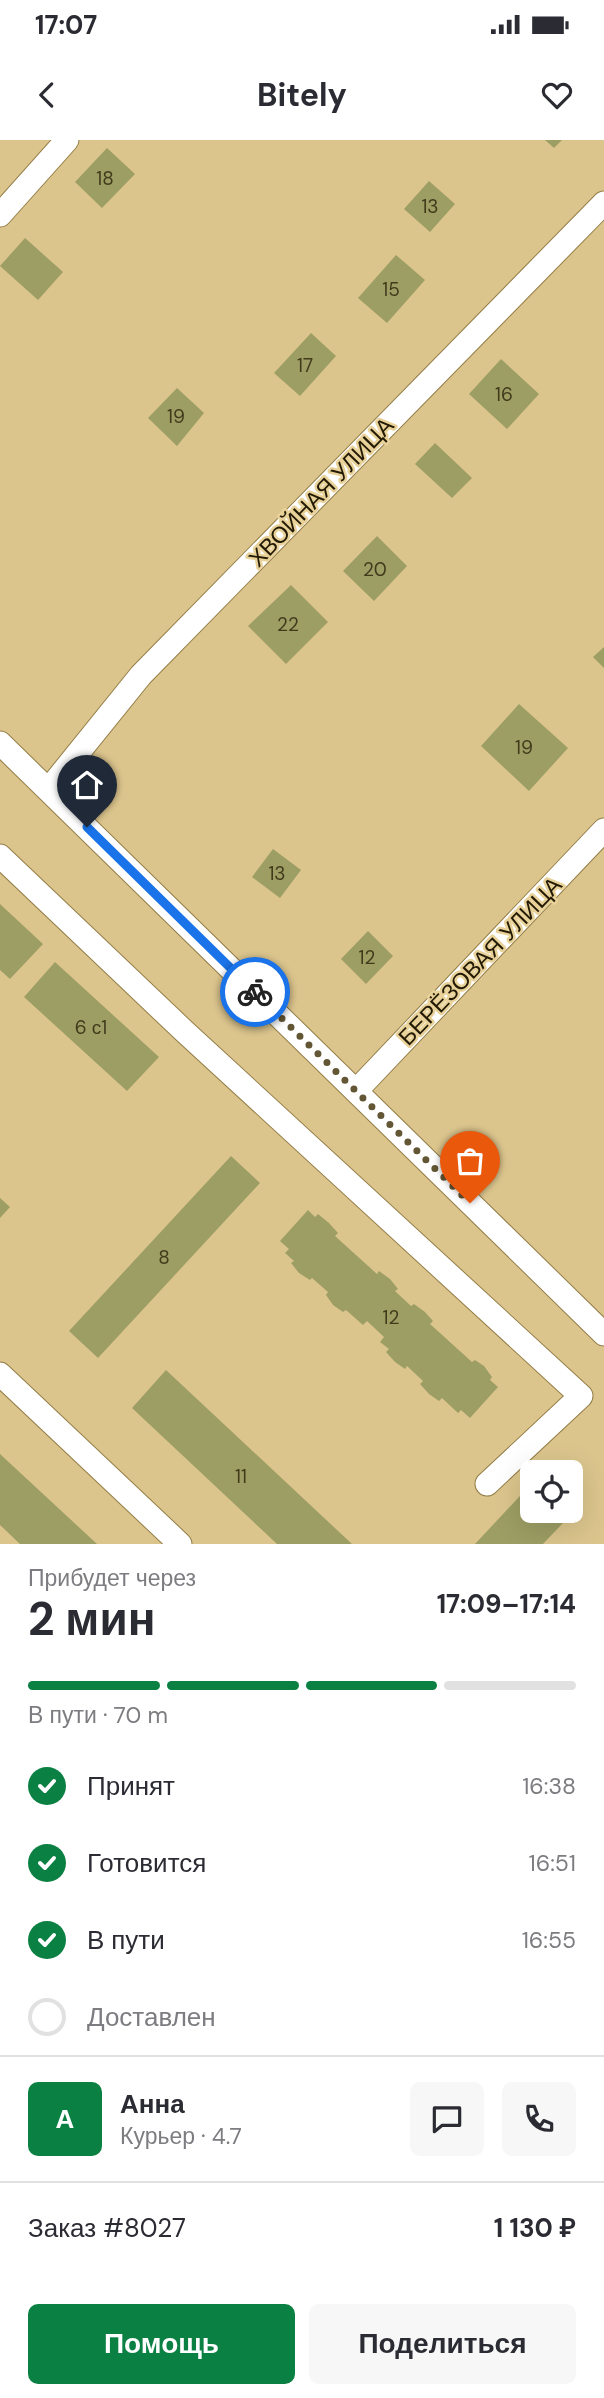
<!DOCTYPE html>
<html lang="ru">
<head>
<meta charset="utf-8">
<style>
	:root { --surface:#fff; --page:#f7f7f7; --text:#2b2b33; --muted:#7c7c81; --line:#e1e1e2; --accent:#0b8043 }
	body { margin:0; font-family:"DM Sans",sans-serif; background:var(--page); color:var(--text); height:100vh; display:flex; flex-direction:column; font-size:26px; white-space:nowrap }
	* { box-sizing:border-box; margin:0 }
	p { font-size:23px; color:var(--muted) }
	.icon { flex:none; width:38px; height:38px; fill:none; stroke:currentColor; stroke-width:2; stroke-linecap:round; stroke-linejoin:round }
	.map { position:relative; height:1404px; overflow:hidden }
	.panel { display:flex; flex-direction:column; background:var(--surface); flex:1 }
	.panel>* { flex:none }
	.buttons { position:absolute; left:520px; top:1320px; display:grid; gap:14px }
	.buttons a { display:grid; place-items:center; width:63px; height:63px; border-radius:10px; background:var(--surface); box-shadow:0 7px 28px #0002; font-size:35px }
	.pin { position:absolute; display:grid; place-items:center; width:60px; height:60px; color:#fff; margin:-72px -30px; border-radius:50% 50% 50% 0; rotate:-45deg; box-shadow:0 0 7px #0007 }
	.pin .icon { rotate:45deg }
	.courier { position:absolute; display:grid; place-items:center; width:70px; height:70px; margin:-35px; border:5px solid #1a73e8; border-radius:50%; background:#fff; color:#222; box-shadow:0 2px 9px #0007 }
	.headline em { font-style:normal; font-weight:700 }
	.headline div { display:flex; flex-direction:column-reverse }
	.headline { display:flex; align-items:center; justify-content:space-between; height:119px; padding:0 28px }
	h1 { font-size:46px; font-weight:700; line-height:52px }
	.bar { display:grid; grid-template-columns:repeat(4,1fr); gap:10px 7px; align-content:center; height:84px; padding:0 28px }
	.bar i { height:9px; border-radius:5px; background:var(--line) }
	.bar .active { background:var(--accent) }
	.bar p { grid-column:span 4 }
	.line { display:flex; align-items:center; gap:18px; padding:0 28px; border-top:2px solid var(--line) }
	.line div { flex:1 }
	.round { display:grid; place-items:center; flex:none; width:74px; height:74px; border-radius:10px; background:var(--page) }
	ol { padding:0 28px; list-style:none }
	li { display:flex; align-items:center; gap:21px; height:77px }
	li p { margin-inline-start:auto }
	li .icon { padding:7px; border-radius:50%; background:var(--accent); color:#fff; stroke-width:4 }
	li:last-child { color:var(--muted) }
	li i { width:38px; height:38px; border:4px solid var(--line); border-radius:50% }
	.cta { display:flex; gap:14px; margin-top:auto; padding:14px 28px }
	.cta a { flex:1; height:80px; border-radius:10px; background:var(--accent); color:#fff; font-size:28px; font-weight:700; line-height:80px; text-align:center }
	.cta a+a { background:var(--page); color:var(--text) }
	.status { display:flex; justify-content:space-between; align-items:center; height:49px; padding:0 35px; background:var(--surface); direction:ltr }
	.status svg { height:19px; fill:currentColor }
	header { display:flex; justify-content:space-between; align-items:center; height:91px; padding:0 28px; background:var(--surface); font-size:32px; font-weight:700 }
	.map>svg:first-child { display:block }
	.building { fill:#9d9e64 }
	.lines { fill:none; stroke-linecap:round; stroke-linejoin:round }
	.minor-casing { stroke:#937e47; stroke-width:25 }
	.minor { stroke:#fff; stroke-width:23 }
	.done { stroke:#635634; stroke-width:7; stroke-dasharray:0 12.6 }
	.route { stroke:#1a73e8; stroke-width:9 }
	.labels { text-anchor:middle; stroke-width:5; stroke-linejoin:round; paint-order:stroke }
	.number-label { font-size:19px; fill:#413b1c }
	.street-label { font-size:23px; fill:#221a04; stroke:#e9d299 }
</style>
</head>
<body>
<div class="status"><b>17:07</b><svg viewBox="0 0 49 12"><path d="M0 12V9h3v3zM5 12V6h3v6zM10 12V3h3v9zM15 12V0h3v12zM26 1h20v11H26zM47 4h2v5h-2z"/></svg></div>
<header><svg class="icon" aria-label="back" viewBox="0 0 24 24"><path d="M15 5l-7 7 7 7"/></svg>Bitely<svg class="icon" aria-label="heart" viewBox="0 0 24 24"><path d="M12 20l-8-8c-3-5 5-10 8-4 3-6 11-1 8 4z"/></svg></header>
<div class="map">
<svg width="604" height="1404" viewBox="0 0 604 1404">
	<rect width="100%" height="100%" fill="#dcc58d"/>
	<!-- building -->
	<path class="building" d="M 545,0 L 562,0 L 554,8 Z
		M 107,8 L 135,34 L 102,68 L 75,42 Z
		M 429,41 L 455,64 L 430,92 L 404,69 Z
		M 25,98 L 63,132 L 38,160 L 0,126 Z
		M 396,115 L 425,140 L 387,183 L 358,158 Z
		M 311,193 L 336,216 L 300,256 L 274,233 Z
		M 501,219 L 539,254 L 507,289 L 469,254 Z
		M 177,248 L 204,273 L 177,306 L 148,278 Z
		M 435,303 L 472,338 L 452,358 L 415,324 Z
		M 377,396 L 407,426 L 374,461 L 343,431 Z
		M 291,445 L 328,482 L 286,524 L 248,486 Z
		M 604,507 L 604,528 L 593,517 Z
		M 519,564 L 568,608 L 529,651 L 481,606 Z
		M 273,709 L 301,730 L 280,758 L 252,737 Z
		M 0,764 L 43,804 L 10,839 L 0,830 Z
		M 368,791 L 393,816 L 366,844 L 341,819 Z
		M 55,822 L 159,917 L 127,951 L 24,857 Z
		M 231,1016 L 260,1043 L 98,1218 L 69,1191 Z
		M 0,1058 L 10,1067 L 0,1078 Z
		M 308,1070 L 315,1077 L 318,1074 L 329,1083 L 338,1093 L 335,1096 L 377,1134 L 379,1131 L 390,1139 L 398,1149 L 395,1151 L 411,1166 L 414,1164 L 425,1172 L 433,1181 L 430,1184 L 472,1222 L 475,1220 L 484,1226 L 492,1237 L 490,1240 L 498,1247 L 470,1278 L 461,1270 L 458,1273 L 442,1258 L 439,1261 L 429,1254 L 420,1244 L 423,1241 L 407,1226 L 405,1229 L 395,1222 L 386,1212 L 389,1209 L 380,1202 L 384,1197 L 367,1181 L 363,1185 L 346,1170 L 343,1172 L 333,1165 L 326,1155 L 328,1152 L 312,1138 L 310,1140 L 299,1133 L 291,1123 L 294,1121 L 285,1113 L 289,1109 L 280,1101 Z
		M 166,1230 L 352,1404 L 277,1404 L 132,1268 Z
		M 0,1314 L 97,1404 L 20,1404 L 0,1385 Z
		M 532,1343 L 532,1370 L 570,1370 L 570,1354 L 581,1364 L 543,1404 L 475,1404 Z"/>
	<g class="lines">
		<defs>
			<path id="minor" d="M 0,75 L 67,0
				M 0,603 L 604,1194
				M 49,649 L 141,535 L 604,63
				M 0,716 L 184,891 L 581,1256 L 487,1344
				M 356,951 L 604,690
				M 0,1234 L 180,1404"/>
		</defs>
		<!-- minor casing -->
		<use href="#minor" class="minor-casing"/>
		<!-- minor -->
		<use href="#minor" class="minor"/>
	</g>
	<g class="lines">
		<!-- done -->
		<path class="done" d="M 255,852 L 470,1063"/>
		<!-- route -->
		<path class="route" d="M 87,687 L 255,852"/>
	</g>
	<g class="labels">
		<!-- number labels -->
		<g class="number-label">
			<text x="105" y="45">18</text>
			<text x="430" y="73">13</text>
			<text x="391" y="156">15</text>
			<text x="305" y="232">17</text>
			<text x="504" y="261">16</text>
			<text x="176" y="283">19</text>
			<text x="375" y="436">20</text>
			<text x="288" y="491">22</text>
			<text x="524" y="614">19</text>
			<text x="277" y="740">13</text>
			<text x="367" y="824">12</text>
			<text x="91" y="894">6 с1</text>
			<text x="164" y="1124">8</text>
			<text x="391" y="1184">12</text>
			<text x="241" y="1343">11</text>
		</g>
		<!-- street labels -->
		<g class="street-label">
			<text transform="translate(321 352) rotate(-46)" y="8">ХВОЙНАЯ УЛИЦА</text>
			<text transform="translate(480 821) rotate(-46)" y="8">БЕРЁЗОВАЯ УЛИЦА</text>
		</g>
	</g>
</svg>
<div class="buttons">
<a><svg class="icon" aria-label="locate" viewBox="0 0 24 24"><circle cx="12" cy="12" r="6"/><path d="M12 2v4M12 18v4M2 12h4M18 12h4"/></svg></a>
</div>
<div class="pin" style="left:470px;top:1063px;background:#ea580c"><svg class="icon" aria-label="bag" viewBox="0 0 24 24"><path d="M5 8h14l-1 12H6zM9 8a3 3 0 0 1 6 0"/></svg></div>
<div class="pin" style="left:87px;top:687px;background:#1f2937"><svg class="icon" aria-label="home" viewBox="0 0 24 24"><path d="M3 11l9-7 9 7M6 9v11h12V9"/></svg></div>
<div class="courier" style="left:255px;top:852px"><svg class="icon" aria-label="bike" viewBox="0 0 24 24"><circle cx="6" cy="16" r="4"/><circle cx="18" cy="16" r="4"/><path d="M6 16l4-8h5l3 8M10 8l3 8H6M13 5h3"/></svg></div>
</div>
<section class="panel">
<div class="headline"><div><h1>2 мин</h1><p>Прибудет через</p></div><em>17:09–17:14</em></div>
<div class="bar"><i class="active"></i><i class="active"></i><i class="active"></i><i></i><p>В пути · 70 m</p></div>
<ol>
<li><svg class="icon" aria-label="check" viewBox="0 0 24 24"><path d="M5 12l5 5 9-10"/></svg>Принят<p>16:38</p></li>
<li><svg class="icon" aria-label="check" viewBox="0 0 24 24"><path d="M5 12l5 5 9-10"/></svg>Готовится<p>16:51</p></li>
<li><svg class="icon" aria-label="check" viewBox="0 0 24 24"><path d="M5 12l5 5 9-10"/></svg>В пути<p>16:55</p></li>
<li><i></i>Доставлен</li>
</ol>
<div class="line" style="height:126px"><b class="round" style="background:var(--accent);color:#fff">А</b><div><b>Анна</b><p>Курьер · 4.7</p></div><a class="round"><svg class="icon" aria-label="chat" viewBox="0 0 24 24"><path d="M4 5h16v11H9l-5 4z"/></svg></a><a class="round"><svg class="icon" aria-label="phone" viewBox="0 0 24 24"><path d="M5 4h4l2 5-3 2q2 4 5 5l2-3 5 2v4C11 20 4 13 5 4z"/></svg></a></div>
<div class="line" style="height:91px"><div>Заказ #8027</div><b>1 130 ₽</b></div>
<div class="cta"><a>Помощь</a><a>Поделиться</a></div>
</section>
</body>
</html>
